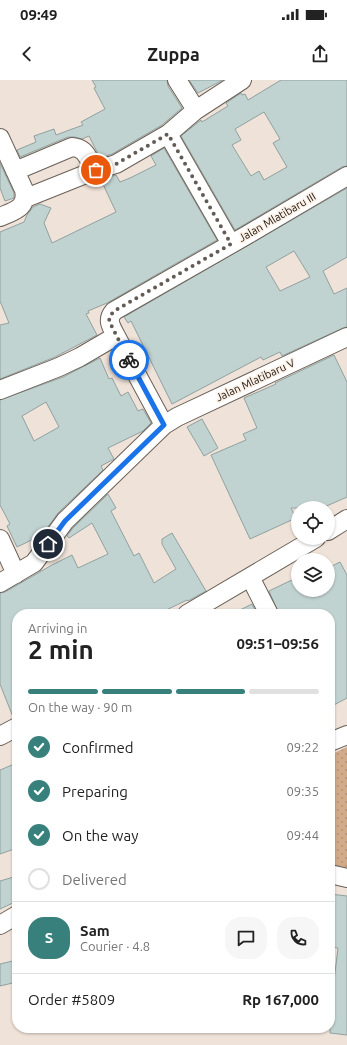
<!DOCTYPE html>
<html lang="en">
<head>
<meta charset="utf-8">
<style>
	:root { --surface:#fff; --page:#f6f6f6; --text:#222; --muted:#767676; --line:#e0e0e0; --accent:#38807c }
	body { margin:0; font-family:Ubuntu,sans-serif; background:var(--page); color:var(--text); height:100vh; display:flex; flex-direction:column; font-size:15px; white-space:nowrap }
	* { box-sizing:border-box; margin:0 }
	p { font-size:13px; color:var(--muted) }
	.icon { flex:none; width:22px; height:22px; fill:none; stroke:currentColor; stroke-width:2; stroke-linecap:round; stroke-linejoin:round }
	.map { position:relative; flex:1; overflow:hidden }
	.panel { position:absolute; left:12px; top:529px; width:323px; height:424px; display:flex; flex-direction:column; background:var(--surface); border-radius:16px; box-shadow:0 1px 3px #0004 }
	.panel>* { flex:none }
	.fabs { position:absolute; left:291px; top:421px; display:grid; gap:8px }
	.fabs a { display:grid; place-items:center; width:44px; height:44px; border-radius:50%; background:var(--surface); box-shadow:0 1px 3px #0004; font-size:20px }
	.pin { position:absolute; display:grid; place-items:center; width:34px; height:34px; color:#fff; margin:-17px; border:2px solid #fff; border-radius:50%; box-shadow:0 1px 4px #0007 }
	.courier { position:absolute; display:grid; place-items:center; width:40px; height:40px; margin:-20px; border:3px solid #1a73e8; border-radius:50%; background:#fff; color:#222; box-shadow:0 1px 5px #0007 }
	.summary em { font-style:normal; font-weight:700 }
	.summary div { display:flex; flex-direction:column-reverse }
	.summary { display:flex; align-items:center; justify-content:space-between; height:68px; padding:0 16px }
	h1 { font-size:26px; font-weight:700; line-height:30px }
	.bar { display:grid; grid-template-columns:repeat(4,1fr); gap:6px 4px; align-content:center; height:48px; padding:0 16px }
	.bar i { height:5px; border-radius:3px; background:var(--line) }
	.bar .current { background:var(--accent) }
	.bar p { grid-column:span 4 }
	.line { display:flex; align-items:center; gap:10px; padding:0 16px; border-top:1px solid var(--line) }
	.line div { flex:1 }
	.round { display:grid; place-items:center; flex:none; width:42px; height:42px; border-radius:16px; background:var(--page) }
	ol { padding:0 16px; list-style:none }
	li { display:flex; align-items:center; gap:12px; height:44px }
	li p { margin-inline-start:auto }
	li .icon { padding:4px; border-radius:50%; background:var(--accent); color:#fff; stroke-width:4 }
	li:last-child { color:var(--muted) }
	li i { width:22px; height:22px; border:2px solid var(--line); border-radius:50% }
	.status { display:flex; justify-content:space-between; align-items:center; height:28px; padding:0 20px; background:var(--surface); direction:ltr }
	.status svg { height:11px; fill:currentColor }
	header { display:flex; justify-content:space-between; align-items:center; height:52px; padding:0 16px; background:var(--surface); font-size:18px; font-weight:700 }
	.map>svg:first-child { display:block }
	.park { fill:url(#park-dots) }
	.building { fill:#c1d3d1; stroke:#90a1a0; fill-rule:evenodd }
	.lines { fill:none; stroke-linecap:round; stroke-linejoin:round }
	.minor-casing { stroke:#6a6057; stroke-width:20 }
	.minor { stroke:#fff; stroke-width:18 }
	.done { stroke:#635b56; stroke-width:4; stroke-dasharray:0 7.2 }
	.route { stroke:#1a73e8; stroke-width:5 }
	.labels { text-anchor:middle; stroke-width:3; stroke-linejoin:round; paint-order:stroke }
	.street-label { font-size:11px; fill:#171310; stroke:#fcf0e5 }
</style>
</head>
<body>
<div class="status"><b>09:49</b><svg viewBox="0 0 49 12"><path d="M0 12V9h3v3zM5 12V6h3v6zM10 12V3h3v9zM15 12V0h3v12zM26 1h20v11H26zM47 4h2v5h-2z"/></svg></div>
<header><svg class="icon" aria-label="back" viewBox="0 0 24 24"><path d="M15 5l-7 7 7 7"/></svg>Zuppa<svg class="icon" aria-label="share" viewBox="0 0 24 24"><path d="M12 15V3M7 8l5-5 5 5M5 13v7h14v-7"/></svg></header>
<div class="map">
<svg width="347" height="965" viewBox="0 0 347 965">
	<defs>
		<pattern id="park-dots" width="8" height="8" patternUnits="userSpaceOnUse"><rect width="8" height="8" fill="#d1aa8a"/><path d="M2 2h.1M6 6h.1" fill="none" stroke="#b39176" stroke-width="1.8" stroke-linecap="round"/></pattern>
	</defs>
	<rect width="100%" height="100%" fill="#efe2d8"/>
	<!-- park -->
	<path class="park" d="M 347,667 L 347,789 L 330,785 L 330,675 Z"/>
	<!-- building -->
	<path class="building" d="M 92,0 L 167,0 L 168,6 L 182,28 L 162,45 L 112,74 L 100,78 L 89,56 L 82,59 L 74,57 L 68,57 L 20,77 L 17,70 L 36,62 L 34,56 L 54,49 L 56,55 L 83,45 L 81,42 L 105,29 L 94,8 L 96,7 Z
		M 189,0 L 223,0 L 198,13 Z
		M 281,0 L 347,0 L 347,86 L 342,87 L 235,150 L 181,56 L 201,40 L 202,42 L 228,26 L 226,23 L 241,13 L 242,15 L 245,14 L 248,20 ZM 264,32 L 280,59 L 273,63 L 287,87 L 264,100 L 259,91 L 251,96 L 232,65 L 241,60 L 235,49 Z
		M 164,68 L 217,160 L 107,223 L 88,231 L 89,233 L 86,234 L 97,255 L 55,277 L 0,299 L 0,245 L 9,243 L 0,221 L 0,152 L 24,142 L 27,135 L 33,127 L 40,124 L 51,128 L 44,143 L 52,163 L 116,132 L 101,100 L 116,95 L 120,102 L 130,98 L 156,85 L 151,76 Z
		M 0,83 L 14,113 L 14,118 L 5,121 L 0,108 Z
		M 347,108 L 347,177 L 323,191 L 334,214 L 347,208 L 347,247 L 343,248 L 282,276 L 280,272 L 263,280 L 261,277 L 172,324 L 131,241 L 128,243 L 124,237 ZM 294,171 L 310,197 L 280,211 L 266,187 Z
		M 334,275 L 347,302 L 347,417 L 322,428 L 291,428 L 296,438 L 250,459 L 211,375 L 246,360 L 243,354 L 257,348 L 244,318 L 276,304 L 275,303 Z
		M 100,278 L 109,299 L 112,298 L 121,316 L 128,312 L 138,331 L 143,329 L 151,343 L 143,351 L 108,368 L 114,379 L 101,386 L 103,390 L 58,433 L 42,455 L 17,467 L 7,446 L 10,444 L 0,425 L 0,320 L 63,297 ZM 46,322 L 59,347 L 34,361 L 22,336 Z
		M 202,339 L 218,368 L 204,376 L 187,347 Z
		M 108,414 L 116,428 L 111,431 L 134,476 L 139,473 L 154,503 L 176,489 L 162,464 L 162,459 L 172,453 L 206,511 L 188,521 L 187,520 L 158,534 L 17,534 L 17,637 L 13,637 L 0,604 L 0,513 L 5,512 L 52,485 L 72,475 L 78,488 L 108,474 L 92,443 L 69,458 L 67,456 L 73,448 Z
		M 340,482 L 347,495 L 347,618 L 330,627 L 330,534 L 279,534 L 269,511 L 298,497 L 298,510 L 328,510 L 328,488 Z
		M 252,524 L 257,534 L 232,534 Z
		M 12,685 L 17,695 L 17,768 L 0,774 L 0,690 Z
		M 17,796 L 17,821 L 0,829 L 0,801 Z
		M 330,814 L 347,816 L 347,955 L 330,953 L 330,933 L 338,868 L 330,867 Z
		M 17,880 L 17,902 L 0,906 L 0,884 Z"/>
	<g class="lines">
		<defs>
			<path id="minor" d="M 177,0 L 196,30
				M 168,54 L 231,164
				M 0,58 L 24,110 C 28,128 14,131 0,137
				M 15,91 L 72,67 C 87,68 87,79 96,90 L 116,84 L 168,54 L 196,30 L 242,0
				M 26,118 L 96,90
				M 0,310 L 59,287 L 80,277 L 116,256
				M 164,345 L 116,256 C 111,246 106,240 114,231 L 247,155 L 347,96
				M 328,451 L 347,439
				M 0,459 L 16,494
				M 250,497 L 269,534
				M 0,503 L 34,483 L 65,441 L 164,345 L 177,337 L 347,257
				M 187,534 L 316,458
				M 0,656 L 17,647
				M 330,662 L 347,655
				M 330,794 L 347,798
				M 0,845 L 17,835"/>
		</defs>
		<!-- minor casing -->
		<use href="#minor" class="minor-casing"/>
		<!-- minor -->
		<use href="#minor" class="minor"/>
	</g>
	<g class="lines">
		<!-- done -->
		<path class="done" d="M 96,90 L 116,84 L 168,54 L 231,164 L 114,231 L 110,236 L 109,241 L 129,280"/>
		<!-- route -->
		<path class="route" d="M 48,464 L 65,441 L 164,345 L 129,280"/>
	</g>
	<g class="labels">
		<!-- street labels -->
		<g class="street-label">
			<text transform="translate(277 137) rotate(-30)" y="4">Jalan Mlatibaru III</text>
			<text transform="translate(255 300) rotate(-25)" y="4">Jalan Mlatibaru V</text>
		</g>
	</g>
</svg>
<div class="fabs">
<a><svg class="icon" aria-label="locate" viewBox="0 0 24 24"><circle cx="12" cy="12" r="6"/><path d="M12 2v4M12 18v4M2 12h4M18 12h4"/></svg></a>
<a><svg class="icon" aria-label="layers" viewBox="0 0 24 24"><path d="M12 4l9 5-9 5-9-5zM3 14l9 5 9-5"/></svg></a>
</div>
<div class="pin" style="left:96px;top:90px;background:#ea580c"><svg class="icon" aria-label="bag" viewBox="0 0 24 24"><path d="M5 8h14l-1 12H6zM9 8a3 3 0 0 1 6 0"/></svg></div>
<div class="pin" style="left:48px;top:464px;background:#1f2937"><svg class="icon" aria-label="home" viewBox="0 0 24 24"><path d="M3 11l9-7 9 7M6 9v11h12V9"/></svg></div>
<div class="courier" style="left:129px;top:280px"><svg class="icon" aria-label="bike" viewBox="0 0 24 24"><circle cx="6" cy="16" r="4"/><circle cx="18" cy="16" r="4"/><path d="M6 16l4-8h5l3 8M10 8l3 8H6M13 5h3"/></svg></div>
<section class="panel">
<div class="summary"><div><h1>2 min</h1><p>Arriving in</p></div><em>09:51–09:56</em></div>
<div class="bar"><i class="current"></i><i class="current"></i><i class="current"></i><i></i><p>On the way · 90 m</p></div>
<ol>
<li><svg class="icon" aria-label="check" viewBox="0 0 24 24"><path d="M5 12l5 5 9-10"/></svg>Confirmed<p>09:22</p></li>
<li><svg class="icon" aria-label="check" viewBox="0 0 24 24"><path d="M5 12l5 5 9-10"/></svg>Preparing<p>09:35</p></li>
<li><svg class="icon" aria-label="check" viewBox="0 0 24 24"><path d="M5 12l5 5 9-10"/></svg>On the way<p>09:44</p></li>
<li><i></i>Delivered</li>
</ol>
<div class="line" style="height:72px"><b class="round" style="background:var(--accent);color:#fff">S</b><div><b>Sam</b><p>Courier · 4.8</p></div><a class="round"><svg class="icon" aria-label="chat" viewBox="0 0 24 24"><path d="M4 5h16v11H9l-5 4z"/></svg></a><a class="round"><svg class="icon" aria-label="phone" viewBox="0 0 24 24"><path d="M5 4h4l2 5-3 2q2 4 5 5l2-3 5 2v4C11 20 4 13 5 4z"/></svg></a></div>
<div class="line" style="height:52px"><div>Order #5809</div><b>Rp 167,000</b></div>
</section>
</div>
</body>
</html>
